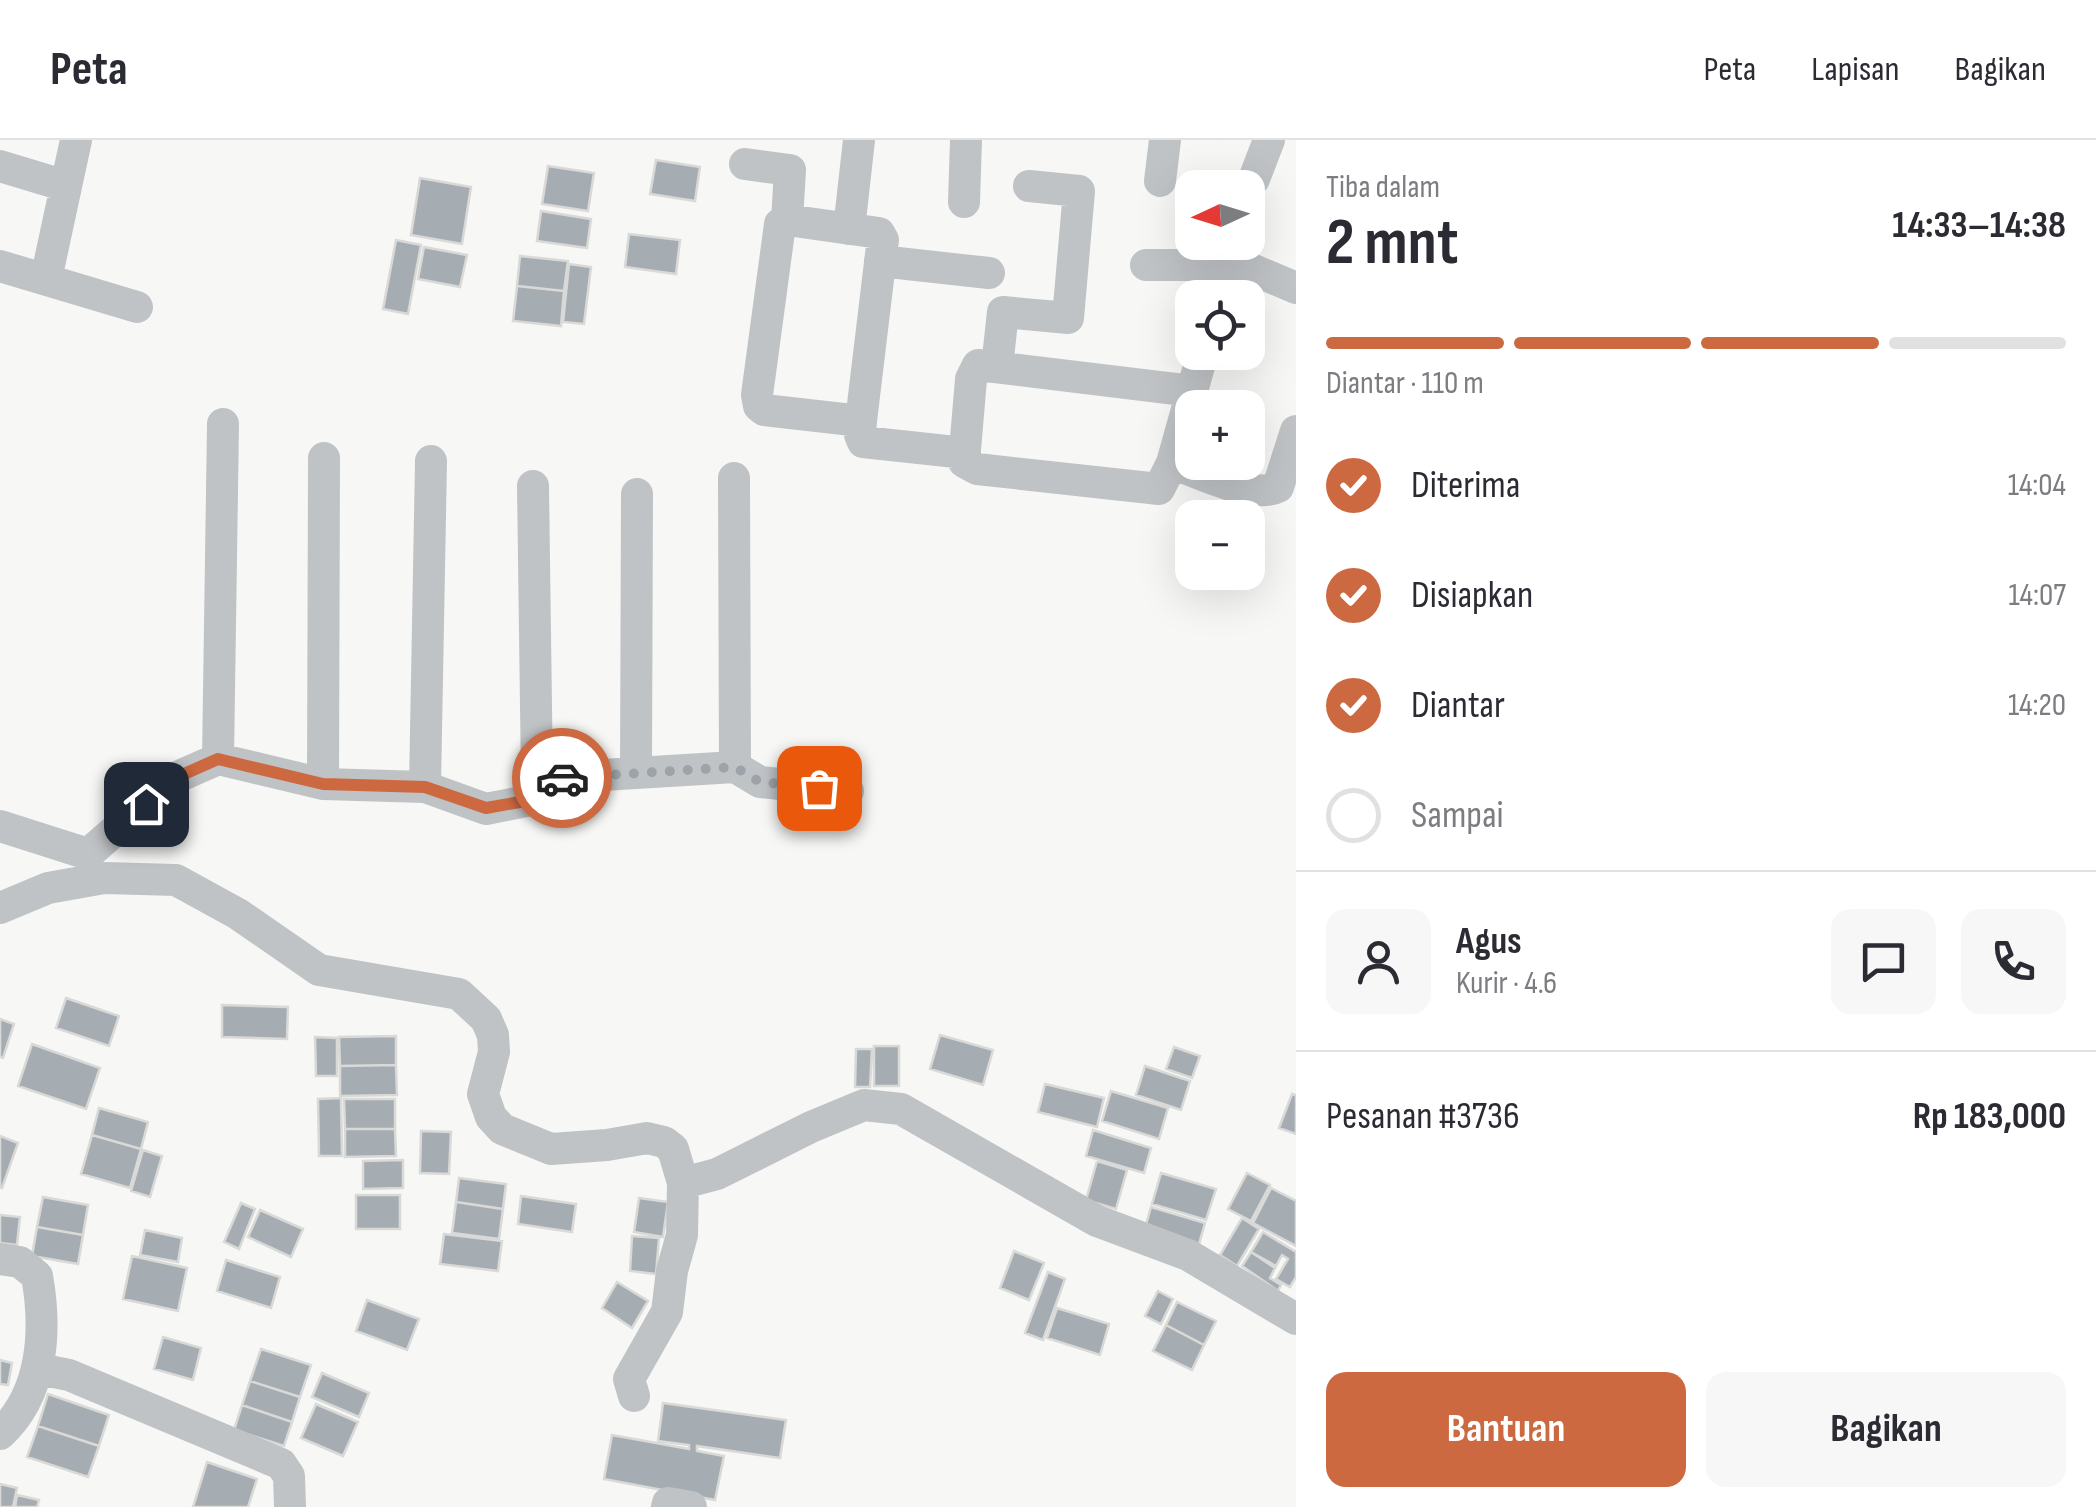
<!DOCTYPE html>
<html lang="id">
<head>
<meta charset="utf-8">
<style>
	:root { --surface:#fff; --page:#f7f7f7; --text:#2b2b33; --muted:#7c7c81; --line:#e1e1e2; --accent:#cd6940 }
	body { margin:0; font-family:"Sofia Sans Condensed",sans-serif; background:var(--page); color:var(--text); height:100vh; display:flex; flex-direction:column; font-size:38px; white-space:nowrap }
	* { box-sizing:border-box; margin:0 }
	p { font-size:32px; color:var(--muted) }
	.icon { flex:none; width:55px; height:55px; fill:none; stroke:currentColor; stroke-width:2; stroke-linecap:round; stroke-linejoin:round }
	.map { position:relative; flex:1; overflow:hidden }
	.sheet { display:flex; flex-direction:column; background:var(--surface); width:800px }
	.sheet>* { flex:none }
	.needle { width:65px; rotate:266deg }
	.controls { position:absolute; left:1175px; top:30px; display:grid; gap:20px }
	.controls a { display:grid; place-items:center; width:90px; height:90px; border-radius:20px; background:var(--surface); box-shadow:0 10px 40px #0002; font-size:50px }
	.pin { position:absolute; display:grid; place-items:center; width:85px; height:85px; color:#fff; margin:-42px; border-radius:20px; box-shadow:0 5px 15px #0006 }
	.courier { position:absolute; display:grid; place-items:center; width:100px; height:100px; margin:-50px; border:8px solid #cd6940; border-radius:50%; background:#fff; color:#222; box-shadow:0 2px 12px #0007 }
	.head em { font-style:normal; font-weight:700 }
	.head div { display:flex; flex-direction:column-reverse }
	.head { display:flex; align-items:center; justify-content:space-between; height:170px; padding:0 30px }
	h1 { font-size:65px; font-weight:700; line-height:75px }
	.bar { display:grid; grid-template-columns:repeat(4,1fr); gap:15px 10px; align-content:center; height:120px; padding:0 30px }
	.bar i { height:12px; border-radius:8px; background:var(--line) }
	.bar .on { background:var(--accent) }
	.bar p { grid-column:span 4 }
	.line { display:flex; align-items:center; gap:25px; padding:0 30px; border-top:2px solid var(--line) }
	.line div { flex:1 }
	.round { display:grid; place-items:center; flex:none; width:105px; height:105px; border-radius:20px; background:var(--page) }
	ol { padding:0 30px; list-style:none }
	li { display:flex; align-items:center; gap:30px; height:110px }
	li p { margin-inline-start:auto }
	li .icon { padding:10px; border-radius:50%; background:var(--accent); color:#fff; stroke-width:4 }
	li:last-child { color:var(--muted) }
	li i { width:55px; height:55px; border:5px solid var(--line); border-radius:50% }
	.primary-button { display:flex; gap:20px; margin-top:auto; padding:20px 30px }
	.primary-button a { flex:1; height:115px; border-radius:20px; background:var(--accent); color:#fff; font-size:40px; font-weight:700; line-height:115px; text-align:center }
	.primary-button a+a { background:var(--page); color:var(--text) }
	header { display:flex; align-items:center; gap:60px; box-sizing:border-box; height:140px; padding:0 50px; background:var(--surface); border-bottom:2px solid var(--line) }
	header strong { font-size:48px }
	nav { display:flex; gap:55px; margin-inline-start:auto; font-size:35px }
	main { display:flex; flex:1; min-height:0 }
	.map>svg:first-child { display:block }
	.building { fill:#a6adb2; stroke:#d9d9d8; stroke-width:2.5 }
	.lines { fill:none; stroke-linecap:round; stroke-linejoin:round }
	.minor { stroke:#c0c3c6; stroke-width:32 }
	.done { stroke:#9ca4aa; stroke-width:10; stroke-dasharray:0 18 }
	.route { stroke:#cd6940; stroke-width:12 }
</style>
</head>
<body>
<header>
<strong>Peta</strong>
<nav><a>Peta</a><a>Lapisan</a><a>Bagikan</a></nav>
</header>
<main>
<div class="map">
<svg width="1296" height="1367" viewBox="0 0 1296 1367">
	<rect width="100%" height="100%" fill="#f7f8f5"/>
	<!-- building -->
	<path class="building" d="M 656,20 L 700,27 L 695,61 L 650,54 Z
		M 548,26 L 594,33 L 588,71 L 542,64 Z
		M 420,38 L 471,47 L 462,104 L 411,95 Z
		M 541,71 L 591,79 L 587,108 L 537,101 Z
		M 629,94 L 680,100 L 676,134 L 625,127 Z
		M 396,100 L 421,105 L 408,174 L 383,169 Z
		M 424,107 L 467,115 L 460,147 L 418,139 Z
		M 520,116 L 568,121 L 564,151 L 517,146 Z
		M 569,124 L 591,127 L 584,184 L 563,182 Z
		M 517,146 L 564,151 L 561,186 L 513,181 Z
		M 66,858 L 119,876 L 109,906 L 56,888 Z
		M 222,865 L 288,867 L 287,899 L 222,897 Z
		M 0,879 L 14,884 L 3,918 L 0,917 Z
		M 940,895 L 993,910 L 983,945 L 930,929 Z
		M 396,896 L 396,925 L 340,926 L 339,897 Z
		M 315,897 L 337,898 L 337,936 L 316,936 Z
		M 32,904 L 100,928 L 86,969 L 18,946 Z
		M 874,906 L 899,906 L 899,946 L 874,946 Z
		M 1174,907 L 1200,916 L 1192,938 L 1166,929 Z
		M 856,909 L 872,909 L 870,947 L 855,947 Z
		M 396,925 L 397,955 L 340,956 L 340,926 Z
		M 1145,926 L 1190,941 L 1181,970 L 1136,955 Z
		M 1045,944 L 1104,958 L 1097,987 L 1038,972 Z
		M 1111,951 L 1168,968 L 1159,999 L 1102,981 Z
		M 1292,954 L 1296,955 L 1296,994 L 1279,988 Z
		M 341,958 L 342,1016 L 319,1016 L 318,959 Z
		M 344,959 L 395,959 L 395,989 L 345,989 Z
		M 99,968 L 148,982 L 141,1009 L 92,995 Z
		M 345,989 L 395,989 L 396,1016 L 345,1017 Z
		M 1093,990 L 1151,1008 L 1144,1033 L 1086,1016 Z
		M 421,991 L 451,992 L 449,1034 L 420,1033 Z
		M 92,995 L 141,1009 L 130,1048 L 81,1034 Z
		M 0,996 L 18,1003 L 2,1048 L 0,1047 Z
		M 143,1010 L 162,1016 L 150,1057 L 131,1051 Z
		M 403,1020 L 403,1048 L 363,1049 L 363,1021 Z
		M 1097,1021 L 1127,1030 L 1116,1069 L 1086,1060 Z
		M 1161,1033 L 1216,1049 L 1206,1080 L 1152,1064 Z
		M 1247,1033 L 1270,1045 L 1251,1081 L 1228,1069 Z
		M 459,1038 L 506,1044 L 503,1069 L 456,1062 Z
		M 1271,1048 L 1296,1061 L 1296,1106 L 1253,1083 Z
		M 356,1055 L 400,1055 L 400,1089 L 356,1089 Z
		M 521,1056 L 576,1064 L 572,1092 L 518,1084 Z
		M 43,1057 L 88,1065 L 83,1095 L 37,1087 Z
		M 639,1058 L 668,1062 L 663,1097 L 634,1092 Z
		M 456,1062 L 503,1069 L 499,1099 L 452,1093 Z
		M 241,1063 L 255,1069 L 239,1109 L 224,1102 Z
		M 1151,1067 L 1205,1083 L 1199,1104 L 1145,1088 Z
		M 260,1070 L 303,1089 L 291,1117 L 248,1097 Z
		M 0,1075 L 20,1077 L 17,1105 L 0,1103 Z
		M 1242,1078 L 1259,1089 L 1237,1126 L 1220,1115 Z
		M 37,1087 L 83,1095 L 78,1124 L 32,1116 Z
		M 145,1090 L 182,1098 L 178,1122 L 140,1115 Z
		M 1263,1092 L 1296,1112 L 1296,1137 L 1290,1147 L 1276,1139 L 1288,1119 L 1282,1115 L 1276,1126 L 1251,1112 Z
		M 444,1094 L 502,1101 L 498,1131 L 440,1124 Z
		M 632,1096 L 659,1098 L 656,1134 L 630,1131 Z
		M 1014,1111 L 1044,1123 L 1029,1160 L 1000,1148 Z
		M 1251,1112 L 1275,1128 L 1270,1138 L 1281,1145 L 1278,1151 L 1242,1126 Z
		M 132,1116 L 187,1128 L 178,1171 L 123,1159 Z
		M 226,1120 L 280,1137 L 271,1168 L 217,1151 Z
		M 1048,1132 L 1065,1139 L 1043,1200 L 1025,1193 Z
		M 617,1142 L 648,1161 L 632,1188 L 602,1168 Z
		M 1158,1151 L 1173,1159 L 1161,1184 L 1145,1176 Z
		M 367,1160 L 419,1179 L 407,1210 L 356,1191 Z
		M 1177,1162 L 1216,1181 L 1204,1205 L 1166,1185 Z
		M 1057,1168 L 1109,1184 L 1100,1215 L 1047,1198 Z
		M 1166,1185 L 1204,1205 L 1192,1230 L 1153,1211 Z
		M 163,1197 L 201,1208 L 193,1240 L 154,1229 Z
		M 261,1209 L 311,1225 L 300,1257 L 250,1241 Z
		M 0,1220 L 12,1223 L 8,1245 L 0,1244 Z
		M 322,1233 L 369,1253 L 359,1277 L 312,1257 Z
		M 250,1241 L 300,1257 L 292,1282 L 242,1265 Z
		M 48,1254 L 109,1275 L 99,1306 L 38,1286 Z
		M 663,1263 L 786,1280 L 780,1318 L 697,1306 L 697,1311 L 724,1316 L 715,1360 L 604,1339 L 612,1295 L 689,1309 L 689,1305 L 658,1301 Z
		M 316,1264 L 358,1282 L 343,1316 L 301,1298 Z
		M 242,1265 L 292,1282 L 284,1306 L 234,1290 Z
		M 38,1286 L 99,1306 L 88,1337 L 27,1317 Z
		M 207,1322 L 257,1339 L 248,1367 L 193,1367 Z
		M 0,1344 L 17,1348 L 13,1367 L 0,1367 Z
		M 17,1355 L 39,1360 L 37,1367 L 15,1367 Z"/>
	<g class="lines">
		<!-- minor -->
		<path class="minor" d="M 745,24 L 790,30 L 787,80
			M 0,26 L 66,46
			M 1254,39 L 1269,0
			M 1160,41 L 1165,0
			M 964,62 L 966,0
			M 849,89 L 859,0
			M 880,121 L 989,133
			M 1146,125 L 1242,125 L 1296,148
			M 0,126 L 137,167
			M 46,139 L 76,0
			M 1218,158 L 1227,124
			M 997,227 L 1003,172 L 1068,178 L 1079,51 L 1029,46
			M 1192,251 L 978,225 L 971,239 L 964,322 L 977,329 L 1159,349 L 1172,323 L 1203,212
			M 861,281 L 764,270 L 759,266 L 757,255 L 780,84 L 787,80 L 879,93 L 883,100 L 882,106 L 861,281 L 860,295 L 863,302 L 965,313
			M 1172,323 C 1197,332 1254,360 1278,347 L 1296,291
			M 734,338 L 735,627
			M 533,346 L 537,639
			M 218,619 L 223,284
			M 636,633 L 637,354
			M 323,644 L 324,318
			M 425,647 L 431,321
			M 0,686 L 88,714 L 175,638 L 218,619 L 323,644 L 425,647 L 486,669 L 531,660 L 537,639 L 735,627 L 760,642 L 848,651
			M 0,768 L 48,748 L 104,738 L 176,740 L 238,774 L 319,830 L 459,854 L 486,879 L 493,895 L 494,912 L 483,954 L 491,977 L 502,989 L 551,1009 L 607,1005 L 647,998 L 664,1002 L 673,1009 L 683,1043 L 682,1095 L 672,1131 L 667,1172 L 629,1239 L 634,1256
			M 683,1043 L 717,1034 L 811,987 L 864,965 L 901,969 L 1097,1081 L 1188,1115 L 1296,1179
			M 0,1119 L 20,1122 L 37,1136 C 47,1192 43,1254 0,1294
			M 39,1229 L 69,1235 L 281,1324 L 289,1336 L 290,1367
			M 667,1367 L 668,1363 L 691,1367"/>
	</g>
	<g class="lines">
		<!-- done -->
		<path class="done" d="M 562,638 L 735,627 L 760,642 L 819,648"/>
		<!-- route -->
		<path class="route" d="M 146,664 L 175,638 L 218,619 L 323,644 L 425,647 L 486,668 L 531,660 L 538,639 L 562,638"/>
	</g>
</svg>
<div class="controls">
<a><svg class="needle" viewBox="-14 -14 28 28"><path d="M0-13l5 13h-10z" fill="#e53935"/><path d="M0 13l5-13h-10z" fill="#7c7c81"/></svg></a>
<a><svg class="icon" aria-label="locate" viewBox="0 0 24 24"><circle cx="12" cy="12" r="6"/><path d="M12 2v4M12 18v4M2 12h4M18 12h4"/></svg></a>
<a>+</a>
<a>−</a>
</div>
<div class="pin" style="left:819px;top:648px;background:#ea580c"><svg class="icon" aria-label="bag" viewBox="0 0 24 24"><path d="M5 8h14l-1 12H6zM9 8a3 3 0 0 1 6 0"/></svg></div>
<div class="pin" style="left:146px;top:664px;background:#1f2937"><svg class="icon" aria-label="home" viewBox="0 0 24 24"><path d="M3 11l9-7 9 7M6 9v11h12V9"/></svg></div>
<div class="courier" style="left:562px;top:638px"><svg class="icon" aria-label="car" viewBox="0 0 24 24"><path d="M5 17H2v-5l4-1 3-4h7l3 4 3 1v5h-3M9 17h6M6 11h13"/><circle cx="7" cy="17" r="2"/><circle cx="17" cy="17" r="2"/></svg></div>
</div>
<section class="sheet">
<div class="head"><div><h1>2 mnt</h1><p>Tiba dalam</p></div><em>14:33–14:38</em></div>
<div class="bar"><i class="on"></i><i class="on"></i><i class="on"></i><i></i><p>Diantar · 110 m</p></div>
<ol>
<li><svg class="icon" aria-label="check" viewBox="0 0 24 24"><path d="M5 12l5 5 9-10"/></svg>Diterima<p>14:04</p></li>
<li><svg class="icon" aria-label="check" viewBox="0 0 24 24"><path d="M5 12l5 5 9-10"/></svg>Disiapkan<p>14:07</p></li>
<li><svg class="icon" aria-label="check" viewBox="0 0 24 24"><path d="M5 12l5 5 9-10"/></svg>Diantar<p>14:20</p></li>
<li><i></i>Sampai</li>
</ol>
<div class="line" style="height:180px"><a class="round"><svg class="icon" aria-label="person" viewBox="0 0 24 24"><circle cx="12" cy="8" r="4"/><path d="M4 21q1-7 8-7t8 7"/></svg></a><div><b>Agus</b><p>Kurir · 4.6</p></div><a class="round"><svg class="icon" aria-label="chat" viewBox="0 0 24 24"><path d="M4 5h16v11H9l-5 4z"/></svg></a><a class="round"><svg class="icon" aria-label="phone" viewBox="0 0 24 24"><path d="M5 4h4l2 5-3 2q2 4 5 5l2-3 5 2v4C11 20 4 13 5 4z"/></svg></a></div>
<div class="line" style="height:130px"><div>Pesanan #3736</div><b>Rp 183,000</b></div>
<div class="primary-button"><a>Bantuan</a><a>Bagikan</a></div>
</section>
</main>
</body>
</html>
